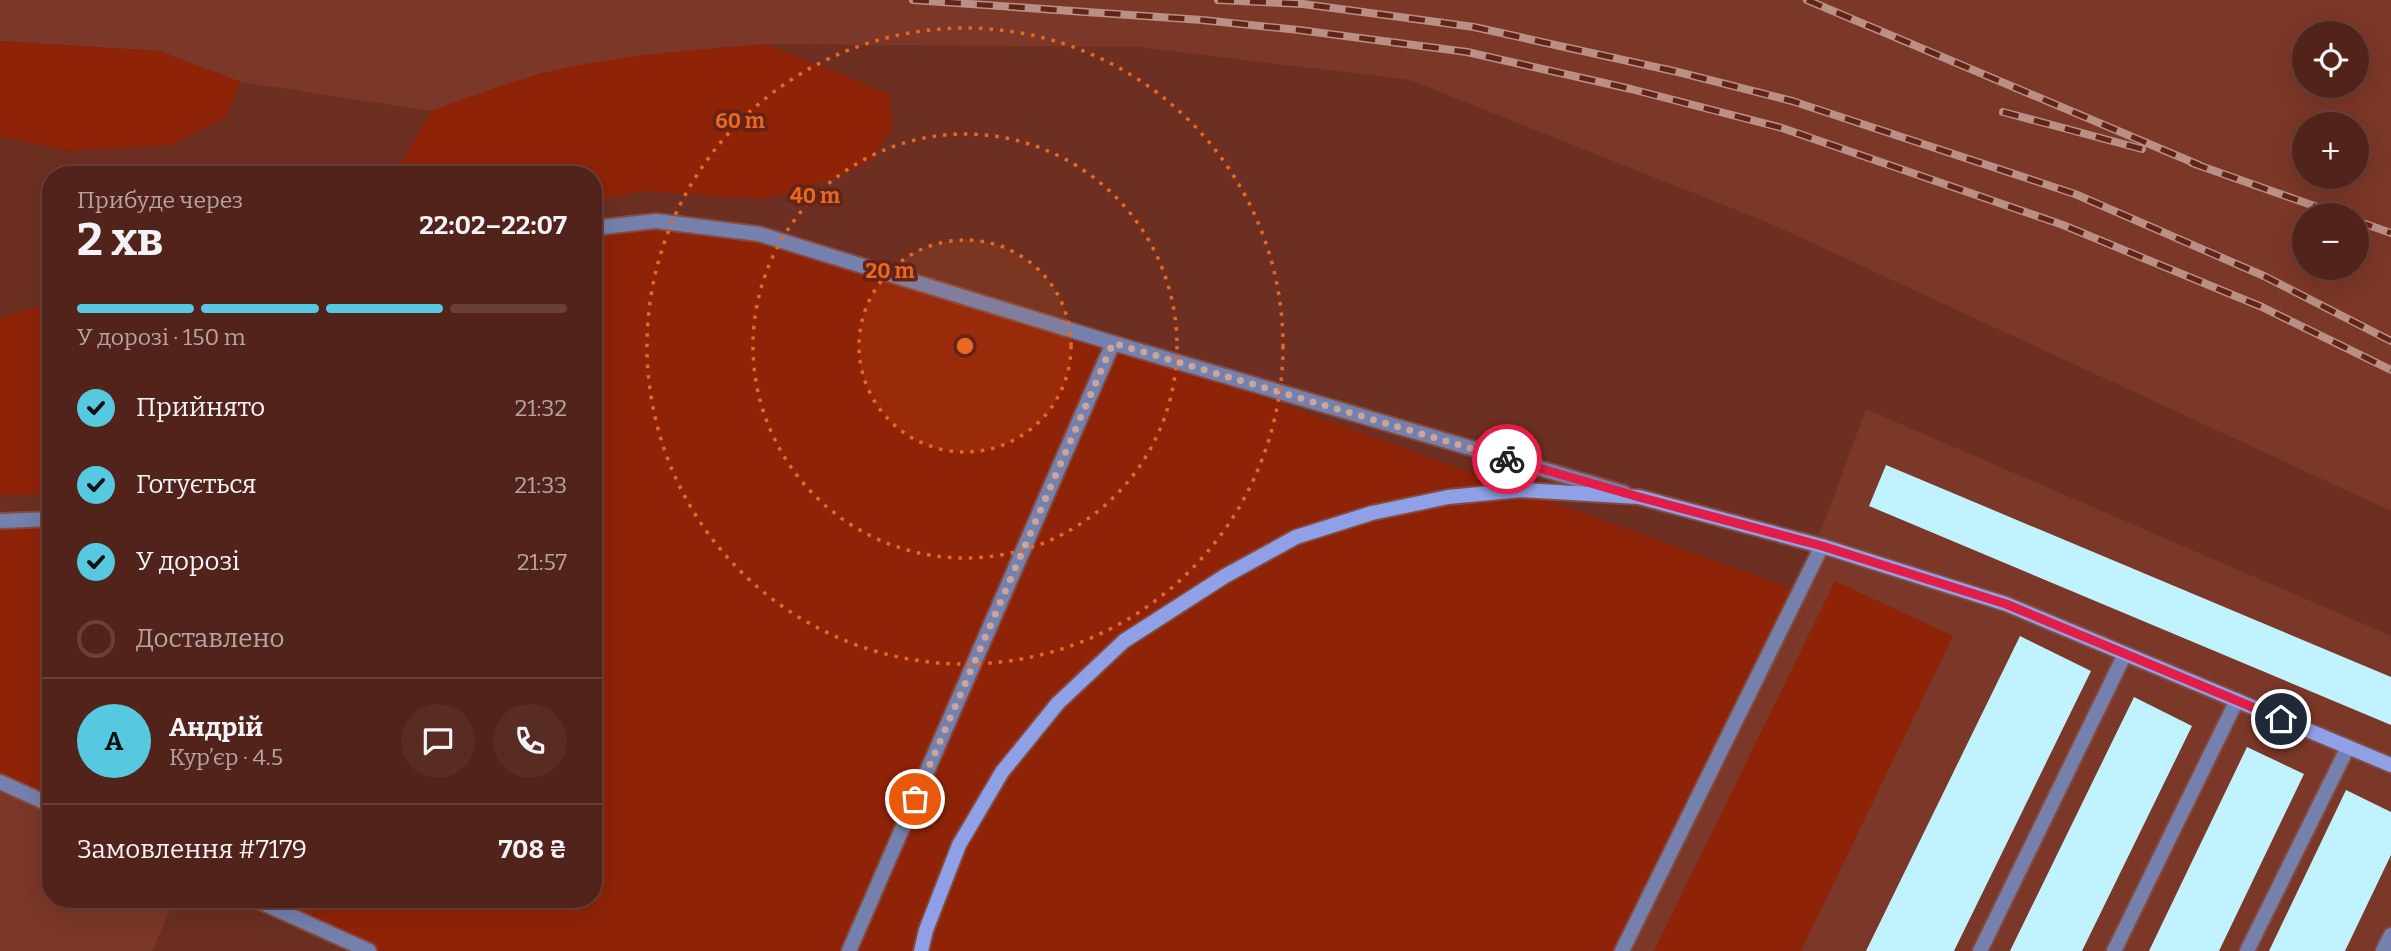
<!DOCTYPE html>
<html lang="uk">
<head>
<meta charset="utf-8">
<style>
	:root { --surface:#52231a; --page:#582b23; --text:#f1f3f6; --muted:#b5a4a2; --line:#684039; --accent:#56c9e1 }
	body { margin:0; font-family:Bitter,serif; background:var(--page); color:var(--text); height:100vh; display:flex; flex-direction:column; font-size:26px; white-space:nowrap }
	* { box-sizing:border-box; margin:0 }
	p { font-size:23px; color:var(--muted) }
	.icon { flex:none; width:38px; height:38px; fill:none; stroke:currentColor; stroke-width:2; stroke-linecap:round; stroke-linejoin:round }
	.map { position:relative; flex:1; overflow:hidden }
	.side { position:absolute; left:42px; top:166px; width:560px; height:742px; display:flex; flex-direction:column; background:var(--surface); border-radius:28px; box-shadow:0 7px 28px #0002,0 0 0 2px var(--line) }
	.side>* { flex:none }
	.fabs { position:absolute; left:2292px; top:21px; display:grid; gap:14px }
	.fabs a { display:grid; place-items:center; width:77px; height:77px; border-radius:50%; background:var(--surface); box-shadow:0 7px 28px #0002,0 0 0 2px var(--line); font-size:35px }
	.pin { position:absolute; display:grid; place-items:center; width:60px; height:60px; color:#fff; margin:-30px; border:4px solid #fff; border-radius:50%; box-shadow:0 2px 7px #0007 }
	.courier { position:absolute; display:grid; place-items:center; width:70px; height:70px; margin:-35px; border:5px solid #e11d48; border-radius:50%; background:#fff; color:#222; box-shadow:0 2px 9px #0007 }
	.overview em { font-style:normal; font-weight:700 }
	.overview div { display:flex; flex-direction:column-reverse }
	.overview { display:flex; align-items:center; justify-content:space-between; height:119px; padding:0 35px }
	h1 { font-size:46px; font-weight:700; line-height:52px }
	.bar { display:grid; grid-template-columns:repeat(4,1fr); gap:10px 7px; align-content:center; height:84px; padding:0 35px }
	.bar i { height:9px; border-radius:5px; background:var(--line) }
	.bar .active { background:var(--accent) }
	.bar p { grid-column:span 4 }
	.line { display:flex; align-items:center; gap:18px; padding:0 35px; border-top:2px solid var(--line) }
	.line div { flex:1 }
	.round { display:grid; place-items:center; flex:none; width:74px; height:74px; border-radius:37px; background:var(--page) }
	ol { padding:0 35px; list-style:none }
	li { display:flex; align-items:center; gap:21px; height:77px }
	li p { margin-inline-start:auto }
	li .icon { padding:7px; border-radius:50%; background:var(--accent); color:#111; stroke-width:4 }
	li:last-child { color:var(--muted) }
	li i { width:38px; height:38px; border:4px solid var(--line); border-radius:50% }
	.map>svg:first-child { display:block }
	.built { fill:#7b3727; fill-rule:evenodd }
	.green { fill:#8f2308 }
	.building { fill:#c0f3ff }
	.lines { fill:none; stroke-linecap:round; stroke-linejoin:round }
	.lane-casing { stroke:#844c40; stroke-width:18 }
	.street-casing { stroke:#844c40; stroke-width:18 }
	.secondary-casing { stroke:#844c40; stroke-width:18 }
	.lane { stroke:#7580ad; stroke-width:14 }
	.street { stroke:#7580ad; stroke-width:14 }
	.secondary { stroke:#90a0e7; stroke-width:14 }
	.rail-casing { stroke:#b98f86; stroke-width:8 }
	.rail { stroke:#612417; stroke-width:5; stroke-dasharray:16; stroke-linecap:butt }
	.done { stroke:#c9a59c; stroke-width:7; stroke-dasharray:0 12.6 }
	.route { stroke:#e11d48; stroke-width:9 }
	.ring { fill:none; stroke:#ea6721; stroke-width:3.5; stroke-dasharray:3.5 7 }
	.centre { fill:#ea6721; stroke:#612417; stroke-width:3.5 }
	.ring-label { font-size:21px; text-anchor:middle; font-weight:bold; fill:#ea6721; stroke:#612417; stroke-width:7; stroke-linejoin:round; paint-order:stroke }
</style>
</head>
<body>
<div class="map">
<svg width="2391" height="951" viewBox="0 0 2391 951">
	<rect width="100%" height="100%" fill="#6d2f22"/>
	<!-- built -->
	<path class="built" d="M 0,0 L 2391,0 L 2391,511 L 1769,223 L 1410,80 L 1138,47 L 766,44 L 630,57 L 543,73 L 431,111 L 241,82 L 159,51 L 0,41 ZM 2305,33 L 2357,33 L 2357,86 L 2305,86 ZM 2305,124 L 2357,124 L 2357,177 L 2305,177 ZM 2305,215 L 2357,215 L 2357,268 L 2305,268 Z
		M 1866,409 L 2391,636 L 2391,951 L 1612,951 L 1793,589 L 1824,523 Z
		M 0,782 L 51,805 L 51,900 L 175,900 L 152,951 L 0,951 Z"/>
	<!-- green -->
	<path class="green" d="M 0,41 L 159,51 L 241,82 L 226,117 L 171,145 L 69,151 L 0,136 Z
		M 766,44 L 890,94 L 893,129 L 870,160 L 843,174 L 798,191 L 758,199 L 641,191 L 593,202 L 593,175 L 395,175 L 431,111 C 468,98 505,83 543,73 C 615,55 691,50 766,44 Z
		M 656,221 L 759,234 L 1113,343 L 1793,589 L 1612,951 L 369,951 L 256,900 L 593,900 L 593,228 Z
		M 51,302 L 51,494 L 0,495 L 0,318 Z
		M 51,519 L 51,805 L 0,782 L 0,521 Z
		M 1835,581 L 1953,636 L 1801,951 L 1654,951 Z"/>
	<!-- building -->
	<path class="building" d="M 1886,465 L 2391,677 L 2391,725 L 1869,506 Z
		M 2020,636 L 2091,671 L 1954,951 L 1866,951 Z
		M 2134,697 L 2192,726 L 2082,951 L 2010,951 Z
		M 2247,747 L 2304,774 L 2219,951 L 2149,951 Z
		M 2346,790 L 2391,812 L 2391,855 L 2345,951 L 2269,951 Z"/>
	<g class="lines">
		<defs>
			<path id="lane" d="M 1622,951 L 1822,546
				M 1980,951 L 2125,654
				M 2114,951 L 2237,700
				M 2247,951 L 2348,747
				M 2383,951 L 2391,935"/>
			<path id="street" d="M 593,228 L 656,221 L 759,234 L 1113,343 L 1624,493
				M 0,521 L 51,519
				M 0,782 L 51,805
				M 256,900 L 369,951
				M 849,951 L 1113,343"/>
			<path id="secondary" d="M 921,951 L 926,930 L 959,845 L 1002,772 L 1058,703 L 1124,641 L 1225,576 L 1296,537 L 1372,513 L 1448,497 L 1522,490 L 1639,497 L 1822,546 L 2006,604 L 2391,765"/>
		</defs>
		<!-- lane casing -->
		<use href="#lane" class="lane-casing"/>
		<!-- street casing -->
		<use href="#street" class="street-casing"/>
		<!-- secondary casing -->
		<use href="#secondary" class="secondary-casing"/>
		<!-- lane -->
		<use href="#lane" class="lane"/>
		<!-- street -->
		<use href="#street" class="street"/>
		<!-- secondary -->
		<use href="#secondary" class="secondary"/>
		<defs>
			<path id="rail" d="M 913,0 L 1202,20 L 1299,30 L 1467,52 L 1631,89 L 1782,128 L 2063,225 L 2262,307 L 2391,370
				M 1218,0 L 1303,4 L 1474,27 L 1678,72 L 1792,101 L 2075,194 L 2264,276 L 2391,341
				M 1807,0 L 2199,165
				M 2003,112 L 2142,149
				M 2192,163 L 2340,215
				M 2357,221 L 2391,233"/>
		</defs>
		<!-- rail casing -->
		<use href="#rail" class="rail-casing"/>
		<!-- rail -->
		<use href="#rail" class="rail"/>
	</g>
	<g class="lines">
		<!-- done -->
		<path class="done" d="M 915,799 L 1113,343 L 1507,459"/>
		<!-- route -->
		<path class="route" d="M 1507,459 L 1639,497 L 1822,546 L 2006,604 L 2281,719"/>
	</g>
	<!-- distance rings -->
	<circle cx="965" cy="346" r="106" fill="#ea6721" fill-opacity=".12"/>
	<g class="ring">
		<circle cx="965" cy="346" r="106"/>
		<circle cx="965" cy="346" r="212"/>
		<circle cx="965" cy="346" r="318"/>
	</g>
	<circle cx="965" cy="346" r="10" class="centre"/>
	<g class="ring-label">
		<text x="740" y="128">60 m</text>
		<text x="815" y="203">40 m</text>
		<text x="890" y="278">20 m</text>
	</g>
</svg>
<div class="fabs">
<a><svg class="icon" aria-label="locate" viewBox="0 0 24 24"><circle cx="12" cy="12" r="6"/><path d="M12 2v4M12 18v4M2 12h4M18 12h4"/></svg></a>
<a>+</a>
<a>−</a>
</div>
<div class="pin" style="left:915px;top:799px;background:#ea580c"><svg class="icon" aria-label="bag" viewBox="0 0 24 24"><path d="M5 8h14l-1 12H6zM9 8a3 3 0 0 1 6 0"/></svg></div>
<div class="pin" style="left:2281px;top:719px;background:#1f2937"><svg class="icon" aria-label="home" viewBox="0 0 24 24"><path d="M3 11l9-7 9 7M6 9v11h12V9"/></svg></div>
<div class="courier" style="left:1507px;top:459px"><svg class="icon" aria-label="bike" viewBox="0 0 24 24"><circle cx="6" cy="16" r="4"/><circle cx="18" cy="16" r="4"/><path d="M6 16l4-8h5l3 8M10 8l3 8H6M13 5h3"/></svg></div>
<section class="side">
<div class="overview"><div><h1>2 хв</h1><p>Прибуде через</p></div><em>22:02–22:07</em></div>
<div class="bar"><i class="active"></i><i class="active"></i><i class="active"></i><i></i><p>У дорозі · 150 m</p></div>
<ol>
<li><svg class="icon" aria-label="check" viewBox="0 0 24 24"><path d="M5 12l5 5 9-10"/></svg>Прийнято<p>21:32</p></li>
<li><svg class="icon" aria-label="check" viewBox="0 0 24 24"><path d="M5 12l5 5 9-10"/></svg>Готується<p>21:33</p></li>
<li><svg class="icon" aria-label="check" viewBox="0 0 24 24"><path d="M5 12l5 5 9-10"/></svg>У дорозі<p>21:57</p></li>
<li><i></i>Доставлено</li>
</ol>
<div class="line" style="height:126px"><b class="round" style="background:var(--accent);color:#111">А</b><div><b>Андрій</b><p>Кур’єр · 4.5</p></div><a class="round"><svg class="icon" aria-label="chat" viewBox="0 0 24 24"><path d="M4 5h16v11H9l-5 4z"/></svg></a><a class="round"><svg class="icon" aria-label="phone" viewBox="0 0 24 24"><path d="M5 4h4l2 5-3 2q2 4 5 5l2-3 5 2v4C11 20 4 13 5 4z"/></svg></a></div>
<div class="line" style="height:91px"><div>Замовлення #7179</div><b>708 ₴</b></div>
</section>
</div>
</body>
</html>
